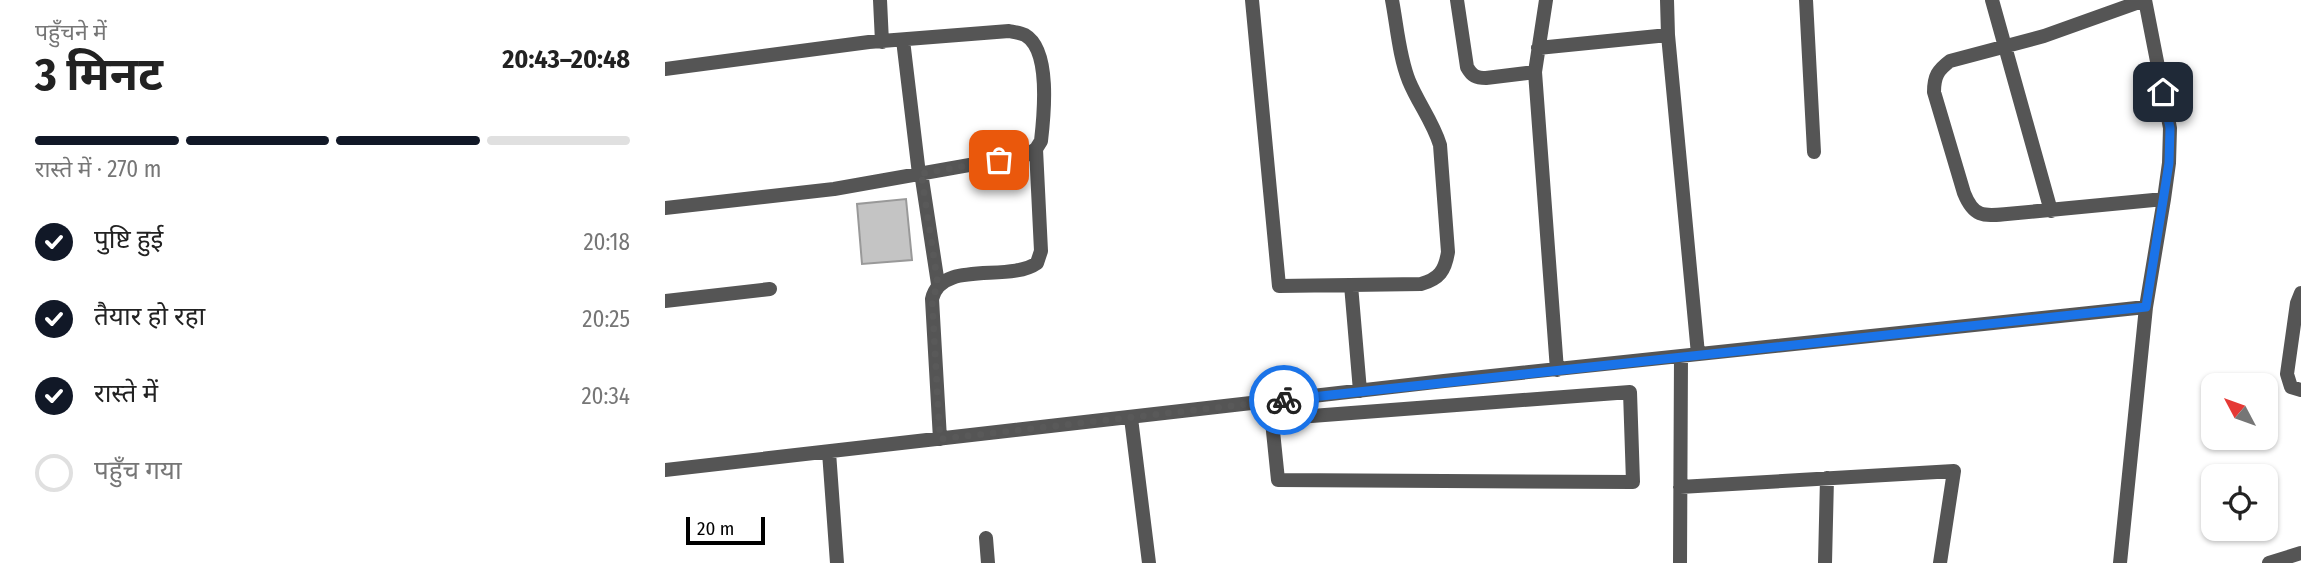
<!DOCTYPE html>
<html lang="hi">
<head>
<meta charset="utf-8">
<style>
	:root { --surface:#fff; --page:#f2f2f2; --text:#222; --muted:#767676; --line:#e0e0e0; --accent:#111827 }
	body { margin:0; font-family:"Fira Sans Condensed","Noto Sans Devanagari",sans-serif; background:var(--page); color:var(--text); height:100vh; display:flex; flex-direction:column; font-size:26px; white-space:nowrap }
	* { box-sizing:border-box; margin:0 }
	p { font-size:23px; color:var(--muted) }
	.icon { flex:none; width:38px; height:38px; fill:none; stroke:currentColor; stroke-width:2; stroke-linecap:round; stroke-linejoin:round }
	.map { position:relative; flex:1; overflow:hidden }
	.sheet { display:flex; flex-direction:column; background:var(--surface); width:665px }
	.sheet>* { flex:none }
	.needle { width:46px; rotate:311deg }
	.controls { position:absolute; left:1536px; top:373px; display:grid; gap:14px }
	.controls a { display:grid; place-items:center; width:77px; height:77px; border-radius:14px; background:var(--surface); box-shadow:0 2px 5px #0004; font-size:35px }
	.scale { position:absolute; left:21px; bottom:18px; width:79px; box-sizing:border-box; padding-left:7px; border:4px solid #000; border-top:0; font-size:19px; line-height:24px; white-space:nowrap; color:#000; -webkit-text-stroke:5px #fff; paint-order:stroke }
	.pin { position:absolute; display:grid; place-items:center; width:60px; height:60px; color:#fff; margin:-30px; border-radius:14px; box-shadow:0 4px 10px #0006 }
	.courier { position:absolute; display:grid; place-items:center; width:70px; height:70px; margin:-35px; border:5px solid #1a73e8; border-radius:50%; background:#fff; color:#222; box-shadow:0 2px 9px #0007 }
	.head em { font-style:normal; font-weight:700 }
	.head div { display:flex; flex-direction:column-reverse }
	.head { display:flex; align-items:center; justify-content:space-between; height:119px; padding:0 35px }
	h1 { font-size:46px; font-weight:700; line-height:52px }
	.bar { display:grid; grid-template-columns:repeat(4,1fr); gap:10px 7px; align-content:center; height:84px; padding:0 35px }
	.bar i { height:9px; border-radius:5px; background:var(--line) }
	.bar .current { background:var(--accent) }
	.bar p { grid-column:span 4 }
	ol { padding:0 35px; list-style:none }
	li { display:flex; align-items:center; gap:21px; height:77px }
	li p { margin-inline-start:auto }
	li .icon { padding:7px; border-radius:50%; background:var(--accent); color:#fff; stroke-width:4 }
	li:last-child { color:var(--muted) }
	li i { width:38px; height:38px; border:4px solid var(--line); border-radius:50% }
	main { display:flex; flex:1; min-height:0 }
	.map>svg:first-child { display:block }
	.building { fill:#c4c4c4; stroke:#999; stroke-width:2 }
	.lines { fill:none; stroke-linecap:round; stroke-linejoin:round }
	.street { stroke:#555; stroke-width:14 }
	.done { stroke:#595959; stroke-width:7; stroke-dasharray:0 12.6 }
	.route { stroke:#1a73e8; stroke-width:9 }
</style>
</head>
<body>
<main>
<section class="sheet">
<div class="head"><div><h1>3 मिनट</h1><p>पहुँचने में</p></div><em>20:43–20:48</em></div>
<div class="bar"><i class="current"></i><i class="current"></i><i class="current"></i><i></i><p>रास्ते में · 270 m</p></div>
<ol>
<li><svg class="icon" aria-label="check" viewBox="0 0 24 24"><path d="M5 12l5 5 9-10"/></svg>पुष्टि हुई<p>20:18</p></li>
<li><svg class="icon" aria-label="check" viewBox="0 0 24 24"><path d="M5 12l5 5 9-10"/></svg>तैयार हो रहा<p>20:25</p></li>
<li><svg class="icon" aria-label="check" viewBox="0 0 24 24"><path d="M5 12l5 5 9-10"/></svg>रास्ते में<p>20:34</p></li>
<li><i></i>पहुँच गया</li>
</ol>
</section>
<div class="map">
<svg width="1636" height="563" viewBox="0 0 1636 563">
	<rect width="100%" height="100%" fill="#fff"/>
	<!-- building -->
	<path class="building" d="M 241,199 L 247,260 L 197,264 L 192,204 Z"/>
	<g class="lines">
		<!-- street -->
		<path class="street" d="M 215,0 L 217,42
			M 587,0 L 614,286 L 756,284 C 774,279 780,271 783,252 L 775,145 C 768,122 753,103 744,81 C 734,56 732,26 727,0
			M 792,0 L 802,67 C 807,76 811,78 821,78 L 870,72
			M 881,0 L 870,72 L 892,370
			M 1002,0 L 1003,35 L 1033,354
			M 1141,0 L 1149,152
			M 1327,0 L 1386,211
			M 1480,0 L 1379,36 L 1285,61 C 1273,70 1269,76 1269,92 L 1299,193 C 1309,218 1319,216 1342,214 L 1499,199
			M 1480,0 L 1505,128 L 1504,163 L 1499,199 L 1481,307
			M 238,40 L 254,174 L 257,179 L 273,284
			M 873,48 L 1003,35
			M 0,69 L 204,42 L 344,31 C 349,32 356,33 360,35 C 386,50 379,115 376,141 L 371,149 L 361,155 L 169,189 L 0,208
			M 686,285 L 695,391
			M 1636,293 L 1632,303 L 1622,374 L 1626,387 L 1636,390
			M 0,301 L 105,289
			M 605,402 L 613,480 L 968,482 L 965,392 L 607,419
			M 466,418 L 484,563
			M 275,439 L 267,299 C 276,259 344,283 372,263 L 376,251 L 371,149
			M 164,452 L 172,563
			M 0,470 L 779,381 L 1481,307 L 1455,563
			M 1015,487 L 1289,471 L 1275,563
			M 321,538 L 323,563
			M 1015,563 L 1016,356
			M 1160,563 L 1162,478
			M 1604,563 L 1636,553"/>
	</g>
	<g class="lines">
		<!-- done -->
		<path class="done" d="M 334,160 L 254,174 L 257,179 L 273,285 L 267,299 L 275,439 L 619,400"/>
		<!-- route -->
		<path class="route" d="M 619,400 L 1481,307 L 1504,163 L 1505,128 L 1498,92"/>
	</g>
</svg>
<div class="controls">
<a><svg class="needle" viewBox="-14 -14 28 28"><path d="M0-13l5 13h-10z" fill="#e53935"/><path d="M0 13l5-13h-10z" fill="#767676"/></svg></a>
<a><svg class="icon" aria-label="locate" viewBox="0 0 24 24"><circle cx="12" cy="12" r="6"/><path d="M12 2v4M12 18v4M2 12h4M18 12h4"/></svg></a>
</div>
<div class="scale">20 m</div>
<div class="pin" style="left:334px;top:160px;background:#ea580c"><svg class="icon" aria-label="bag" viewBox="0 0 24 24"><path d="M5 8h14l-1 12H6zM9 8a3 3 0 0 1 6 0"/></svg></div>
<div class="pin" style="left:1498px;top:92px;background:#1f2937"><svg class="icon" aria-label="home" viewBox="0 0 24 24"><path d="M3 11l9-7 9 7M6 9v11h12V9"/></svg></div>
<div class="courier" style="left:619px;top:400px"><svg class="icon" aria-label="bike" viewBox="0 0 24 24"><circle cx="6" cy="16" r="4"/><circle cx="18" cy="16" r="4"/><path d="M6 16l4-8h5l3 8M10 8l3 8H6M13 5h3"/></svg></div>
</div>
</main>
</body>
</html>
